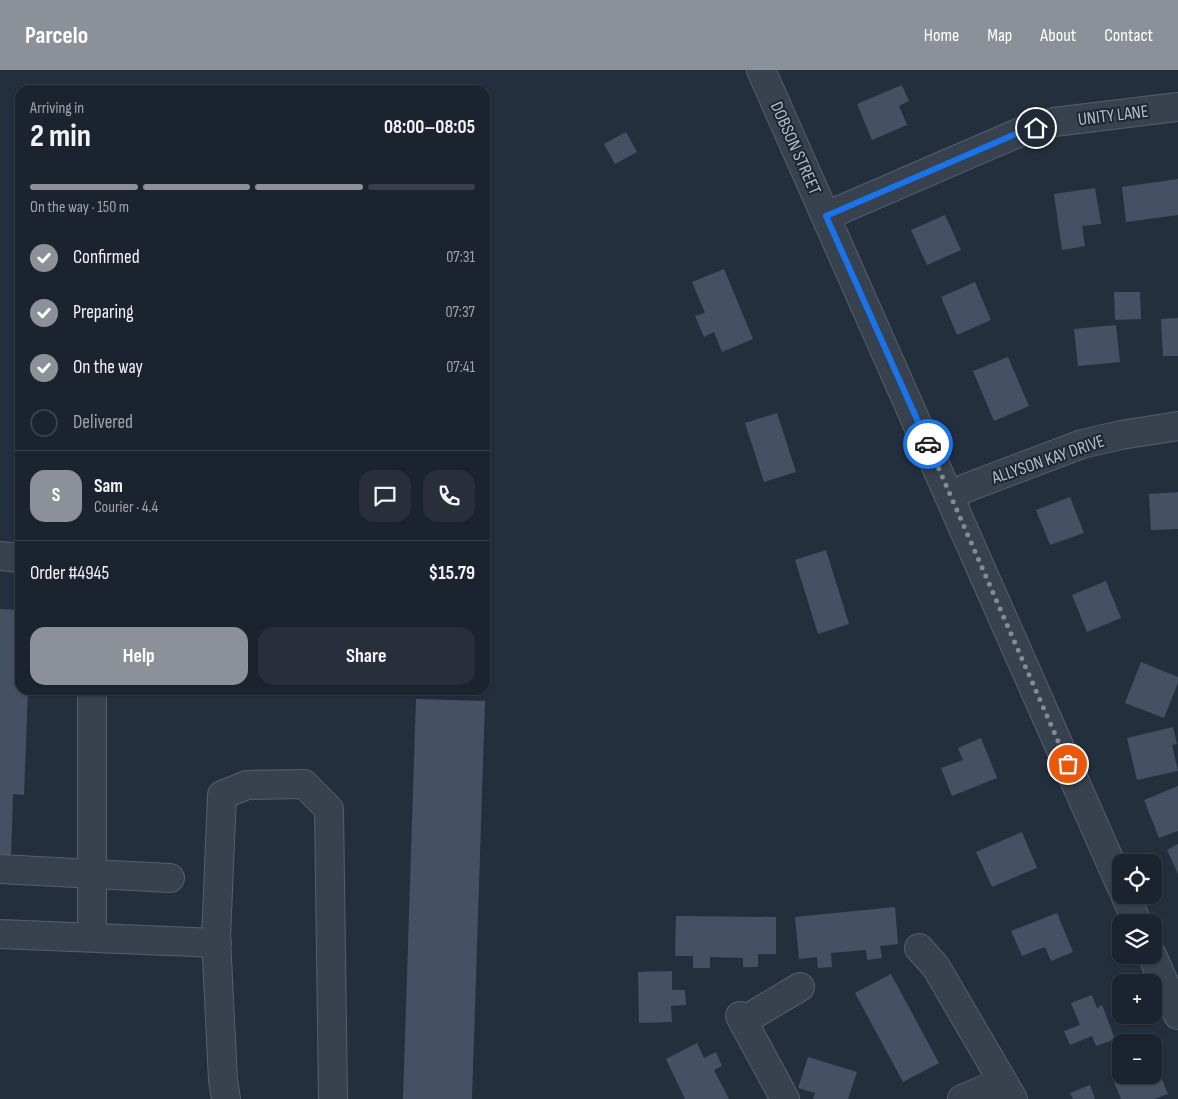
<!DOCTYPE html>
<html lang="en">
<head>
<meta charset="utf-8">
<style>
	:root { --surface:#1b232e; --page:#282f3a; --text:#f1f3f6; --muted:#a0a4aa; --line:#39404a; --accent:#8c9099 }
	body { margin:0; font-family:"Sofia Sans Condensed",sans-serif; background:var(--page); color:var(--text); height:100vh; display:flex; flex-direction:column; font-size:19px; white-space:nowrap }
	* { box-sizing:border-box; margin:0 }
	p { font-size:16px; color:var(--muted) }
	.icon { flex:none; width:28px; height:28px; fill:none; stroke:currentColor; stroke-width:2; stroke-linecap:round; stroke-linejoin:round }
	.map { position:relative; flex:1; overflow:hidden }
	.side { position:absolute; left:15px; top:15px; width:475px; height:610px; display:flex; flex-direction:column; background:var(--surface); border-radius:15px; box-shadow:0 1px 4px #0004,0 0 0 1px var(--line) }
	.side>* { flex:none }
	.fabs { position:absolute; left:1112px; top:784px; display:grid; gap:10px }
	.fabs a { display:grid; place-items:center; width:50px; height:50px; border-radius:10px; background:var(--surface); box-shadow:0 1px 4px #0004,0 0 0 1px var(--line); font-size:25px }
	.pin { position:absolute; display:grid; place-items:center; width:42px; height:42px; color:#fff; margin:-21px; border:2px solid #fff; border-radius:50%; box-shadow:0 1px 5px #0007 }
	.courier { position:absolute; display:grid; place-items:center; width:50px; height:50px; margin:-25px; border:4px solid #1a73e8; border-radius:50%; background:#fff; color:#222; box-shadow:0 1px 6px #0007 }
	.headline em { font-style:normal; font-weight:700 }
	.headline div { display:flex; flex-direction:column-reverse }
	.headline { display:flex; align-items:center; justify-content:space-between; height:85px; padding:0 15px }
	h1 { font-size:32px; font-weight:700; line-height:38px }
	.bar { display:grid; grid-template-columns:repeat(4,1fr); gap:8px 5px; align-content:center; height:60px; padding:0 15px }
	.bar i { height:6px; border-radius:4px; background:var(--line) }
	.bar .active { background:var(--accent) }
	.bar p { grid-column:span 4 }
	.line { display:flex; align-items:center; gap:12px; padding:0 15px; border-top:1px solid var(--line) }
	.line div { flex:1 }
	.round { display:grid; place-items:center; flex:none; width:52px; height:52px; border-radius:15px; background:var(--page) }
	ol { padding:0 15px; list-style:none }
	li { display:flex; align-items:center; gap:15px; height:55px }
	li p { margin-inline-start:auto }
	li .icon { padding:5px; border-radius:50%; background:var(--accent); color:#fff; stroke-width:4 }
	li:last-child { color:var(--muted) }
	li i { width:28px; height:28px; border:2px solid var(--line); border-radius:50% }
	.action { display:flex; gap:10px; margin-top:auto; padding:10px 15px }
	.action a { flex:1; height:58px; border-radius:15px; background:var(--accent); color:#fff; font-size:20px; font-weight:700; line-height:58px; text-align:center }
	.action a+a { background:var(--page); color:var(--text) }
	header { display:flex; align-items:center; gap:30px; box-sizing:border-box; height:70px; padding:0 25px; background:var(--accent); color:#fff }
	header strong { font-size:24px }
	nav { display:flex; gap:28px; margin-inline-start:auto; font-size:18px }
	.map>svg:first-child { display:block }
	.building { fill:#455162 }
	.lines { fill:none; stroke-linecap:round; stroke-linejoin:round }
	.minor-casing { stroke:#565f6c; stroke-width:30 }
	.minor { stroke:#38414e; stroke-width:28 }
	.done { stroke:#828b98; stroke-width:5; stroke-dasharray:0 9 }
	.route { stroke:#1a73e8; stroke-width:6 }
	.labels { text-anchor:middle; stroke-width:4; stroke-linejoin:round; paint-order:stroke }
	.street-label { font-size:18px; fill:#b4bcc9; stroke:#1d2633 }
</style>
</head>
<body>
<header>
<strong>Parcelo</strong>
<nav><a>Home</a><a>Map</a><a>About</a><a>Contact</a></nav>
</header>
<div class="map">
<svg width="1178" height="1029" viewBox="0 0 1178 1029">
	<rect width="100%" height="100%" fill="#242f3e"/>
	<!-- building -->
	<path class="building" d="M 902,15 L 909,31 L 899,36 L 907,55 L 872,70 L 857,34 Z
		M 626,62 L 637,82 L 615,94 L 604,74 Z
		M 1178,109 L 1178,145 L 1126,152 L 1122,117 Z
		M 1095,118 L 1101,154 L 1082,156 L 1085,176 L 1062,180 L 1054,124 Z
		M 945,145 L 961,180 L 927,195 L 911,160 Z
		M 724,199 L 753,269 L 722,282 L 714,262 L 704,267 L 695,246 L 705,243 L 692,212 Z
		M 975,212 L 991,250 L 957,265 L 941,227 Z
		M 1114,222 L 1140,222 L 1141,249 L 1115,250 Z
		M 1178,248 L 1178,286 L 1163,286 L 1161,249 Z
		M 1116,255 L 1120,292 L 1078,296 L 1074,259 Z
		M 1008,287 L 1029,336 L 994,351 L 973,301 Z
		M 777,343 L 796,402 L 764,412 L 745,353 Z
		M 1178,422 L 1178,459 L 1151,460 L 1149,424 Z
		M 1070,427 L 1084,463 L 1050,475 L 1036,440 Z
		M 826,480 L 849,554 L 818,564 L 795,490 Z
		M 1106,511 L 1121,548 L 1087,562 L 1072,525 Z
		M 0,539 L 20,540 L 20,620 L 28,620 L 24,725 L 13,724 L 11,786 L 0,786 Z
		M 1141,592 L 1178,607 L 1178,613 L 1164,648 L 1125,633 Z
		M 416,629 L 485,631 L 472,1029 L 403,1029 Z
		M 1173,657 L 1177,674 L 1172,675 L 1178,701 L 1137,710 L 1127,668 Z
		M 981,668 L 997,708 L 952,726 L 941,698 L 963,690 L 958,678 Z
		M 1178,716 L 1178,761 L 1159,768 L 1144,730 Z
		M 1022,762 L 1037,798 L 992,817 L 976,782 Z
		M 1178,774 L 1178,804 L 1167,780 Z
		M 895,837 L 898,874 L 880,876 L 882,888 L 867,890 L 866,880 L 831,883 L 832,897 L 818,898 L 817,887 L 799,889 L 795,847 Z
		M 1057,843 L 1073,882 L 1051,891 L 1045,877 L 1022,886 L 1011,861 Z
		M 676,846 L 776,847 L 776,884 L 758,884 L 758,897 L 743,897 L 743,888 L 710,887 L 710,898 L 693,898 L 693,886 L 675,886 Z
		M 672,901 L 672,920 L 685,920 L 686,935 L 671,936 L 672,952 L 639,953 L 638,902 Z
		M 891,904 L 939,993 L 903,1012 L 855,923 Z
		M 1092,925 L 1097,938 L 1102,935 L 1115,969 L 1096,976 L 1092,966 L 1070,975 L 1064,961 L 1080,955 L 1071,933 Z
		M 697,973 L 704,988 L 716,982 L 722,996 L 714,1000 L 729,1029 L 685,1029 L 666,989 Z
		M 808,987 L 857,1002 L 848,1029 L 813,1029 L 815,1023 L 798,1018 Z
		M 1154,990 L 1168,1024 L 1155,1029 L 1121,1029 L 1114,1012 L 1124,1008 L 1123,1005 L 1154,1005 Z
		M 1090,1015 L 1095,1029 L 1073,1029 L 1070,1023 Z"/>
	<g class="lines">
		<defs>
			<path id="minor" d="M 761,0 L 1121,816
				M 826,146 L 1018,63 L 1054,52 L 1178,37
				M 951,426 L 966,418 L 1082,374 L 1121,365 L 1178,356
				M 0,486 L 20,488
				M 0,799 L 170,808
				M 1125,825 L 1137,852
				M 0,864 L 217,873
				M 92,866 L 92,620
				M 919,878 L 936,897 L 1013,1029
				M 1152,885 L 1178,945
				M 740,946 L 785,1029
				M 743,951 L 800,917
				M 226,1029 L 223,1010 L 216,868 L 222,725 L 247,715 L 304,714 L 329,739 L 333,1029
				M 962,1029 L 1002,1012"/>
		</defs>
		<!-- minor casing -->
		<use href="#minor" class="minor-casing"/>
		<!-- minor -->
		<use href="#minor" class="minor"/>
	</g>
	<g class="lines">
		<!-- done -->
		<path class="done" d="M 928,374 L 1068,694"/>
		<!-- route -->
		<path class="route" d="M 928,374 L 826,146 L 1018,63 L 1036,58"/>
	</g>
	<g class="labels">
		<!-- street labels -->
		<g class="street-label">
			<text transform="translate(1113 45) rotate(-7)" y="6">UNITY LANE</text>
			<text transform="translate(796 78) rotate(66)" y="6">DOBSON STREET</text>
			<text transform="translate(1048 389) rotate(-19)" y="6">ALLYSON KAY DRIVE</text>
		</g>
	</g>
</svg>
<div class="fabs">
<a><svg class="icon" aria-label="locate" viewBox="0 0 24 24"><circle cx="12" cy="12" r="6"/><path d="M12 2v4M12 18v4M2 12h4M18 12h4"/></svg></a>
<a><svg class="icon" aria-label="layers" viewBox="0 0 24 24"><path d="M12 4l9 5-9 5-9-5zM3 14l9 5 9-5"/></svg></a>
<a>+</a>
<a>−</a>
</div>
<div class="pin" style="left:1068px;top:694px;background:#ea580c"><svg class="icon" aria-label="bag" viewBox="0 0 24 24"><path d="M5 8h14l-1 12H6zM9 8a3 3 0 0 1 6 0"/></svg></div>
<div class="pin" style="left:1036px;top:58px;background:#1f2937"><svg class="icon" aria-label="home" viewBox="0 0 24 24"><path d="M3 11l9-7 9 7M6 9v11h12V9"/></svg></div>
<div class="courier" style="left:928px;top:374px"><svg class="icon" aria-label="car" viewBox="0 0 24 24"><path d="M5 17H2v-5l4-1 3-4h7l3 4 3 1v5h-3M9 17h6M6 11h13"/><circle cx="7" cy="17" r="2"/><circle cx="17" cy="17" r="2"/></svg></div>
<section class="side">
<div class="headline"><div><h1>2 min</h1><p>Arriving in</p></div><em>08:00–08:05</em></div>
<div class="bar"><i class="active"></i><i class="active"></i><i class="active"></i><i></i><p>On the way · 150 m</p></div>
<ol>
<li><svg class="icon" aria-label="check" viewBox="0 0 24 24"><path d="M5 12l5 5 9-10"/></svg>Confirmed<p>07:31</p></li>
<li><svg class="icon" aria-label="check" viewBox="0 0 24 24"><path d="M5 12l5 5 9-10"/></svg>Preparing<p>07:37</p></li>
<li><svg class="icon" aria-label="check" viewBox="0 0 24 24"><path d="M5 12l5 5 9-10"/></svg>On the way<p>07:41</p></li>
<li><i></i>Delivered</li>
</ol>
<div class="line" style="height:90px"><b class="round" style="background:var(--accent);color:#fff">S</b><div><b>Sam</b><p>Courier · 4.4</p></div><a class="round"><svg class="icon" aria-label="chat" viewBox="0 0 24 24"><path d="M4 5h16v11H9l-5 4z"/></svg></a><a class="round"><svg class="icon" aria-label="phone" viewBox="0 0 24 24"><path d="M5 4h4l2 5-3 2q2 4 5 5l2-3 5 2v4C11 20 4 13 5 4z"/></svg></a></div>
<div class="line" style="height:65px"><div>Order #4945</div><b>$15.79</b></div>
<div class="action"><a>Help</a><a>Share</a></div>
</section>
</div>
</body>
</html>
